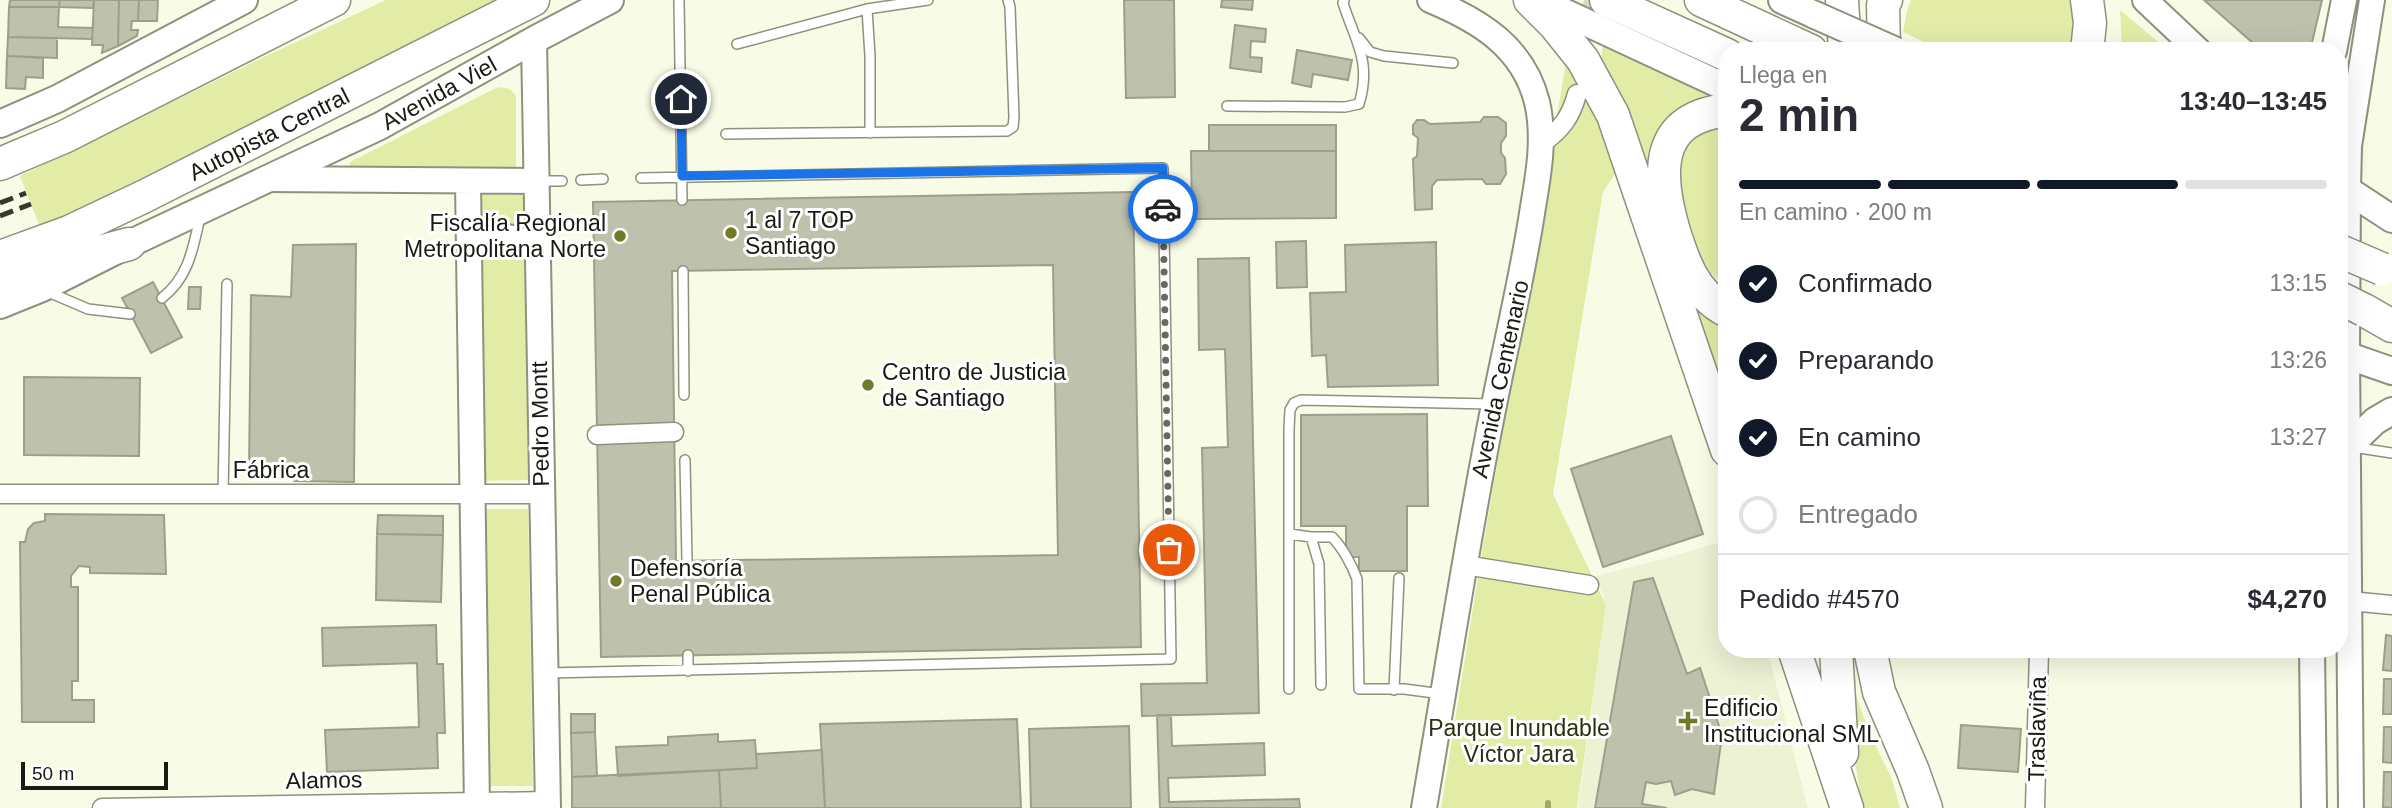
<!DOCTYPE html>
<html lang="es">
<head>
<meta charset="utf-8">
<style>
	:root { --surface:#fff; --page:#f2f2f3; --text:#2b2b33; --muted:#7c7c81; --line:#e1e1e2; --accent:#111827 }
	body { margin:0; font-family:Arial,sans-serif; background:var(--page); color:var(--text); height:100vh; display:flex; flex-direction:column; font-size:26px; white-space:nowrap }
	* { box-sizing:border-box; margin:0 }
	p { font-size:23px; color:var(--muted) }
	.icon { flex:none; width:38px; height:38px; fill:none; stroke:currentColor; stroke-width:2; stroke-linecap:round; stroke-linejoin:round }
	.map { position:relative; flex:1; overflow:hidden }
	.details { position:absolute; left:1718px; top:42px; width:630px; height:616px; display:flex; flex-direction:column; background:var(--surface); border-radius:28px; box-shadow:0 7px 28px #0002 }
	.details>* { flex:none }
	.scale { position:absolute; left:21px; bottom:18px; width:147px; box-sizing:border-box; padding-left:7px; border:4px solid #191a12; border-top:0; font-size:19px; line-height:24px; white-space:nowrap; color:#191a12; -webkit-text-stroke:5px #fff; paint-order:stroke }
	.pin { position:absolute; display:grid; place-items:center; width:60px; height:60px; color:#fff; margin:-30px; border:4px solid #fff; border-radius:50%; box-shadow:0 2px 7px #0007 }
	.courier { position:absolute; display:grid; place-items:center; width:70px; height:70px; margin:-35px; border:5px solid #1a73e8; border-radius:50%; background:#fff; color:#222; box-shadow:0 2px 9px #0007 }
	.head em { font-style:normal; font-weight:600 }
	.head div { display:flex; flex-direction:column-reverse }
	.head { display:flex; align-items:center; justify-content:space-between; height:119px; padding:0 21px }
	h1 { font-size:46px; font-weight:600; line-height:52px }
	.bar { display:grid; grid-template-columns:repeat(4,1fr); gap:10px 7px; align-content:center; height:84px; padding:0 21px }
	.bar i { height:9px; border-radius:5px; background:var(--line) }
	.bar .on { background:var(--accent) }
	.bar p { grid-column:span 4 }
	.line { display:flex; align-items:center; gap:18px; padding:0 21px; border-top:2px solid var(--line) }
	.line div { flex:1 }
	ol { padding:0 21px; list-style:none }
	li { display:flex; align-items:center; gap:21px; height:77px }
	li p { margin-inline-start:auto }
	li .icon { padding:7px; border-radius:50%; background:var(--accent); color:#fff; stroke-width:4 }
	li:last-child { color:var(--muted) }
	li i { width:38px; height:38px; border:4px solid var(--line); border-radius:50% }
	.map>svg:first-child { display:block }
	.built { fill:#edf2d5 }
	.green { fill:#e3eca7 }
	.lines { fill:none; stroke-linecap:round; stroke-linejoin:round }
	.stream { stroke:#a0a865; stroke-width:6 }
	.building { fill:#bec2ad; stroke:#9c9f8b; stroke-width:2; fill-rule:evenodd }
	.street-tunnel { stroke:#d7dac6; stroke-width:18; stroke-dasharray:18 9; stroke-linecap:butt }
	.lane-casing { stroke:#8e917e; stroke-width:12 }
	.street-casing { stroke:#8e917e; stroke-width:21 }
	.secondary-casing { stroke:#8e917e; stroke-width:28 }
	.primary-casing { stroke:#8e917e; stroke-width:30 }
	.highway-casing { stroke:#8e917e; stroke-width:35 }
	.lane { stroke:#fff; stroke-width:9 }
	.street { stroke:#fff; stroke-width:18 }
	.secondary { stroke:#fff; stroke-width:24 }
	.primary { stroke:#fff; stroke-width:26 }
	.highway { stroke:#fff; stroke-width:32 }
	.rail { stroke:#36372d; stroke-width:5; stroke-dasharray:14 7; stroke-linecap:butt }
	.primary-bridge-casing { stroke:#8e917e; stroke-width:30; stroke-linecap:butt }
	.highway-bridge-casing { stroke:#8e917e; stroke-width:35; stroke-linecap:butt }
	.primary-bridge { stroke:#fff; stroke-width:26 }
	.highway-bridge { stroke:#fff; stroke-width:32 }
	.done { stroke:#67695c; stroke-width:7; stroke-dasharray:0 12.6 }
	.route { stroke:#1a73e8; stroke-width:9 }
	.poi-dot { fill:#737a25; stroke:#fff; stroke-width:2.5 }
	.labels { text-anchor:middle; stroke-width:6; stroke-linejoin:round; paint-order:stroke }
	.street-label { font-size:23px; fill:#191a12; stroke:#fff }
	.poi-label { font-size:23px; fill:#191a12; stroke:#fff; text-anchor:start }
	.park-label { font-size:23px; fill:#2b2f10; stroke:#fff }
</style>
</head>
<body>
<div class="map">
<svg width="2392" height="808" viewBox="0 0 2392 808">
	<rect width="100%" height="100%" fill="#f8fce6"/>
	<!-- built -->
	<path class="built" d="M 1727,540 L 1727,649 L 1767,649 L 1808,808 L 1578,808 L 1606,605 L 1596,576 L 1667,558 Z"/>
	<!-- green -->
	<path class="green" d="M 386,0 L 501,0 L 198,155 L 40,227 L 20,176 L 266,56 Z
		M 1911,0 L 2074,0 L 2076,51 L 1943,51 L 1903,32 L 1907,11 Z
		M 2120,10 L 2169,51 L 2122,51 Z
		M 1603,46 L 1716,93 C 1662,107 1655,131 1652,182 L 1601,58 Z
		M 1567,57 L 1596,99 L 1617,171 L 1603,192 L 1553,494 L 1606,605 L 1577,808 L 1441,808 L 1481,558 Z
		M 498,87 L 510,89 L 516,96 L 516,167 L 509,172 L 350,170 L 350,162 Z
		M 1727,124 L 1727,287 C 1722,283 1715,278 1711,273 C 1694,251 1667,169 1685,145 C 1695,131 1712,128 1727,124 Z
		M 474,195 L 524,195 L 528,480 L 478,481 Z
		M 1685,289 L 1727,324 L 1727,420 Z
		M 480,509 L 528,509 L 533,786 L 486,786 Z
		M 1845,662 L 1868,730 L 1892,779 L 1900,808 L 1862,808 L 1850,726 Z"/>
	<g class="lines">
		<!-- stream -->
		<path class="stream" d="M 1548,808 L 1548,803"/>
	</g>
	<!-- building -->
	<path class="building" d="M 10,0 L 60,0 L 59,7 L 9,7 Z
		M 60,0 L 94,0 L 93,8 L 59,7 Z
		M 94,0 L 119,0 L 118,46 L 102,53 L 103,45 L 92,45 Z
		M 119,0 L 139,0 L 138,21 L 132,21 L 131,30 L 138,30 L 137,36 L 118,46 Z
		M 139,0 L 158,0 L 157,21 L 138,21 Z
		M 1124,0 L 1174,0 L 1175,97 L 1126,98 Z
		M 1222,0 L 1253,0 L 1252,10 L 1221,7 Z
		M 2204,0 L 2322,0 L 2310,51 L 2262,51 Z
		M 9,7 L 59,7 L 58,27 L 93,28 L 92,39 L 8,37 Z
		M 1235,25 L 1266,29 L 1265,42 L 1251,41 L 1250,57 L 1262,58 L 1261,72 L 1230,68 Z
		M 8,37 L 57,38 L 57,58 L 7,56 Z
		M 1297,50 L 1352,60 L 1348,80 L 1313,74 L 1311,87 L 1292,83 Z
		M 7,56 L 43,58 L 43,78 L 26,77 L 25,89 L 6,88 Z
		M 1484,117 L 1498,117 L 1506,123 L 1506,136 L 1501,143 L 1501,153 L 1505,158 L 1506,174 L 1500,184 L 1486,184 L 1482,179 L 1437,180 L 1432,186 L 1432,209 L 1415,210 L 1413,159 L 1417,156 L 1418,138 L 1413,134 L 1413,125 L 1417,120 L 1424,120 L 1430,124 L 1480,122 Z
		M 1209,125 L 1336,125 L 1336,151 L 1209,151 Z
		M 1191,151 L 1336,151 L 1336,218 L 1192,219 Z
		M 1133,192 L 1141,647 L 601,657 L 593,202 ZM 1053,265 L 1058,555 L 676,561 L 672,271 Z
		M 1306,241 L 1307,287 L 1277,288 L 1276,242 Z
		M 1436,242 L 1438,385 L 1328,387 L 1326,355 L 1312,356 L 1310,293 L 1346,292 L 1345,245 Z
		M 356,244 L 354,482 L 294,481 L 294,473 L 249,471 L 251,295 L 291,297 L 293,245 Z
		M 1249,258 L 1259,713 L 1142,716 L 1141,684 L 1207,683 L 1202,448 L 1228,447 L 1225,349 L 1199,350 L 1198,259 Z
		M 153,282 L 182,337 L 151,353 L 122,298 Z
		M 189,287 L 201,287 L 200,309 L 188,309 Z
		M 24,377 L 140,378 L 139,456 L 24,455 Z
		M 1427,414 L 1428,506 L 1407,506 L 1407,571 L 1359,571 L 1359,557 L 1346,557 L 1346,526 L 1301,526 L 1301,415 Z
		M 1671,436 L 1703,534 L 1603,567 L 1571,469 Z
		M 45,514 L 164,515 L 166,574 L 90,573 L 90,567 L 79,566 L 71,576 L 71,587 L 78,587 L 78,681 L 72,681 L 72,700 L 94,700 L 94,722 L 22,722 L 20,542 L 25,542 L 28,529 L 34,523 L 45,521 Z
		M 378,515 L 443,516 L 443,535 L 377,534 Z
		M 377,534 L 443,535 L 441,602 L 376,600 Z
		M 1653,578 L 1687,674 L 1700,668 L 1722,735 L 1714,794 L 1692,789 L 1675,795 L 1671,781 L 1656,784 L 1646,782 L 1642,804 L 1667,808 L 1595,808 L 1634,582 Z
		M 436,625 L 437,664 L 443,664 L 445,733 L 437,733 L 438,768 L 327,772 L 325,730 L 419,727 L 417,663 L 323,666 L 322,628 Z
		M 2386,635 L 2392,636 L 2392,671 L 2383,670 Z
		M 2384,679 L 2392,679 L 2392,714 L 2383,714 Z
		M 571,714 L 595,714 L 595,732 L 571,733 Z
		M 1157,715 L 1171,715 L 1172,746 L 1264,743 L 1265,775 L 1168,778 L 1169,802 L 1299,799 L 1300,808 L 1160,808 Z
		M 1017,719 L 1021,808 L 825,808 L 820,724 Z
		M 1961,725 L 2021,729 L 2018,772 L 1958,768 Z
		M 1129,726 L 1131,808 L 1031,808 L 1029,729 Z
		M 2384,727 L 2392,727 L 2392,763 L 2383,762 Z
		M 595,732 L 597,776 L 572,777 L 571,733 Z
		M 718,734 L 718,742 L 755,740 L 757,768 L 618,776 L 616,747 L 668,745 L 668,737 Z
		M 822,750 L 825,808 L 721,808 L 719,770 L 757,768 L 756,754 Z
		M 719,770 L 721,808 L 572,808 L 572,777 Z
		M 2384,772 L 2392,772 L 2392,808 L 2383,807 Z"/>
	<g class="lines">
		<!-- street-tunnel -->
		<path class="street-tunnel" d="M 1582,62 L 1593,0"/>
		<defs>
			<path id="lane" d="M 679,0 L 682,200
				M 867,9 L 928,0
				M 1359,38 L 1370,52 L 1384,56 L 1453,63
				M 737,44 L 867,9 L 870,56 L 870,133
				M 1227,106 L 1345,107 L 1359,104 C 1372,61 1355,41 1343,3 L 1344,0
				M 726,134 L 1007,131 L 1013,127 L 1014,117 L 1010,7 L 1008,0
				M 581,180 L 603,179
				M 537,181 L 562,181
				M 683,271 L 684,395
				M 46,291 L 88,309 L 130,314
				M 162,298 C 189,277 193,248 200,217
				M 2353,447 L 2392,453
				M 685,460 L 687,561
				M 223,494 L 227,284
				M 1290,534 L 1311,537 L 1332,537 C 1342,547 1352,565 1357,579 L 1359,689 L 1404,689 L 1442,694
				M 1311,537 L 1319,564 L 1321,685
				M 688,655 L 688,671
				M 547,673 L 1171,659 L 1163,168 L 641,178
				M 1289,689 L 1289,429 L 1290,410 L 1294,403 L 1301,400 L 1492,404
				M 1394,690 L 1399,578"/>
			<path id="street" d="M 1541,144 C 1561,130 1571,117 1577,94
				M 597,435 L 674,432
				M 0,494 L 541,494
				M 1465,565 L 1589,585
				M 2350,601 L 2392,605
				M 102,808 L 548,801
				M 2035,808 L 2039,649"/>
			<path id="secondary" d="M 2145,0 L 2199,51
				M 534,40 L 548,808
				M 2334,51 L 2344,0
				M 266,179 L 536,181
				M 468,182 L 477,808
				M 469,252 C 489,232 516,232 537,251
				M 2312,649 L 2314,808
				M 1424,808 C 1447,674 1467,539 1494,405 C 1507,339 1523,274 1533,207 C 1539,172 1545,136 1537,102 C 1523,46 1478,20 1430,0
				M 2351,808 L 2347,355 L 2348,190 L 2349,146 L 2372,0"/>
			<path id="primary" d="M 1538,0 L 1727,88
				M 1782,0 L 1815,15
				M 0,124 L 57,99 L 244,0
				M 2340,185 L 2392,219
				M 0,305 L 42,288 L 129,244 L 380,126 L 534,40 L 610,0
				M 2340,353 L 2392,371
				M 2348,447 L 2375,421 L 2392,411"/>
			<path id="highway" d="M 1530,0 L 1555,25 L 1583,60 L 1613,115 L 1727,450
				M 1606,0 L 1727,55
				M 1701,0 L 1811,51
				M 1842,0 L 1845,51
				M 2087,0 L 2090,23 L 2087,51
				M 1884,51 L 1883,5 L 1886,0
				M 1727,110 C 1655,118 1657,172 1673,228 C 1683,261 1694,294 1727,311
				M 0,164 L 64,137 L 334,0
				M 0,257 L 69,232 L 145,196 L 533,0
				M 0,279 L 129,244
				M 2364,310 L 2392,326
				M 1794,649 L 1847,808
				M 1836,649 L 1842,753
				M 1870,649 L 1879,692 L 1913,771 L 1926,808"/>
		</defs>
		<!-- lane casing -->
		<use href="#lane" class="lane-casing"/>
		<!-- street casing -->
		<use href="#street" class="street-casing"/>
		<!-- secondary casing -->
		<use href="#secondary" class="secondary-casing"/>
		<!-- primary casing -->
		<use href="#primary" class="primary-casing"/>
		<!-- highway casing -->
		<use href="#highway" class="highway-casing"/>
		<!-- lane -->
		<use href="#lane" class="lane"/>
		<!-- street -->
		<use href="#street" class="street"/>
		<!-- secondary -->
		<use href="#secondary" class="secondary"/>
		<!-- primary -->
		<use href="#primary" class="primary"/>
		<!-- highway -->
		<use href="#highway" class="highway"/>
		<!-- rail -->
		<path class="rail" d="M 0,203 L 26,193
			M 0,216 L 31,204"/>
		<defs>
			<path id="primary-bridge" d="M 1815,15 L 1896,51"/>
			<path id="highway-bridge" d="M 2340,251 L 2382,269
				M 2340,298 L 2364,310"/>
		</defs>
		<!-- primary-bridge casing -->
		<use href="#primary-bridge" class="primary-bridge-casing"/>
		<!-- highway-bridge casing -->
		<use href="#highway-bridge" class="highway-bridge-casing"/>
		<!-- primary-bridge -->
		<use href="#primary-bridge" class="primary-bridge"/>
		<!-- highway-bridge -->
		<use href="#highway-bridge" class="highway-bridge"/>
	</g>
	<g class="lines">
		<!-- done -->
		<path class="done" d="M 1163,209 L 1169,550"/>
		<!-- route -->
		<path class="route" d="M 681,99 L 682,176 L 1163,168 L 1163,209"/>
	</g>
	<!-- markers -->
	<g class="poi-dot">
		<circle cx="731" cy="233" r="7"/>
		<circle cx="620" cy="236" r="7"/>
		<circle cx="868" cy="385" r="7"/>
		<circle cx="616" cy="581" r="7"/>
		<path d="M1684.5 710.5h7v7h7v7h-7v7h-7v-7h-7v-7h7z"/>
	</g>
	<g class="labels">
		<!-- street labels -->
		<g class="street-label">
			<text transform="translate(439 93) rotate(-29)" y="8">Avenida Viel</text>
			<text transform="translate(269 134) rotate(-27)" y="8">Autopista Central</text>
			<text transform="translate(1500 379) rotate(-78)" y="8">Avenida Centenario</text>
			<text transform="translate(540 424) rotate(-91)" y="8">Pedro Montt</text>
			<text x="271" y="478">Fábrica</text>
			<text transform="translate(2037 729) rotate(-89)" y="8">Traslaviña</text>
			<text transform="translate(324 780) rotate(-1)" y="8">Alamos</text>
		</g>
		<!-- poi labels -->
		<g class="poi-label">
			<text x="745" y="228">1 al 7 TOP<tspan x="745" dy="26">Santiago</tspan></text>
			<text x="606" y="231" text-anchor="end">Fiscalía Regional<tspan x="606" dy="26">Metropolitana Norte</tspan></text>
			<text x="882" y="380">Centro de Justicia<tspan x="882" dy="26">de Santiago</tspan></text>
			<text x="630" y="576">Defensoría<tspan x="630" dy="26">Penal Pública</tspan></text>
			<text x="1704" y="716">Edificio<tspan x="1704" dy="26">Institucional SML</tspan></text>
		</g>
		<!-- park labels -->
		<g class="park-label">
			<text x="1519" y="736">Parque Inundable<tspan x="1519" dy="26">Víctor Jara</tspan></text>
		</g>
	</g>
</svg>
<div class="scale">50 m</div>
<div class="pin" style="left:1169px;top:550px;background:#ea580c"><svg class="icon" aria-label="bag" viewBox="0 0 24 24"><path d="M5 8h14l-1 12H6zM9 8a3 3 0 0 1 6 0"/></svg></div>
<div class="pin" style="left:681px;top:99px;background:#1f2937"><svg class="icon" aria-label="home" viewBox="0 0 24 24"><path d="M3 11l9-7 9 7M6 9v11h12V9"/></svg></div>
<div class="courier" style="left:1163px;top:209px"><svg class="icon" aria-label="car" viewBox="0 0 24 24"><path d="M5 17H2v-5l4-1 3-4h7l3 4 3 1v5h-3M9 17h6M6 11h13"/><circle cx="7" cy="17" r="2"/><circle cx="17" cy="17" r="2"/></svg></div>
<section class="details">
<div class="head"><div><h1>2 min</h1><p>Llega en</p></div><em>13:40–13:45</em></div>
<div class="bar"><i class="on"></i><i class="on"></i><i class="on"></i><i></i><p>En camino · 200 m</p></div>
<ol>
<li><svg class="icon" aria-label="check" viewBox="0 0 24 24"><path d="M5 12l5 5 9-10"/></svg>Confirmado<p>13:15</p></li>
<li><svg class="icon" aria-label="check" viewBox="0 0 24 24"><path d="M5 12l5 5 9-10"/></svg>Preparando<p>13:26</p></li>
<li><svg class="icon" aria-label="check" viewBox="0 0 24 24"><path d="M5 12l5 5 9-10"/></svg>En camino<p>13:27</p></li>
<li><i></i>Entregado</li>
</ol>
<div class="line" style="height:91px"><div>Pedido #4570</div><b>$4,270</b></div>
</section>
</div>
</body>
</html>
